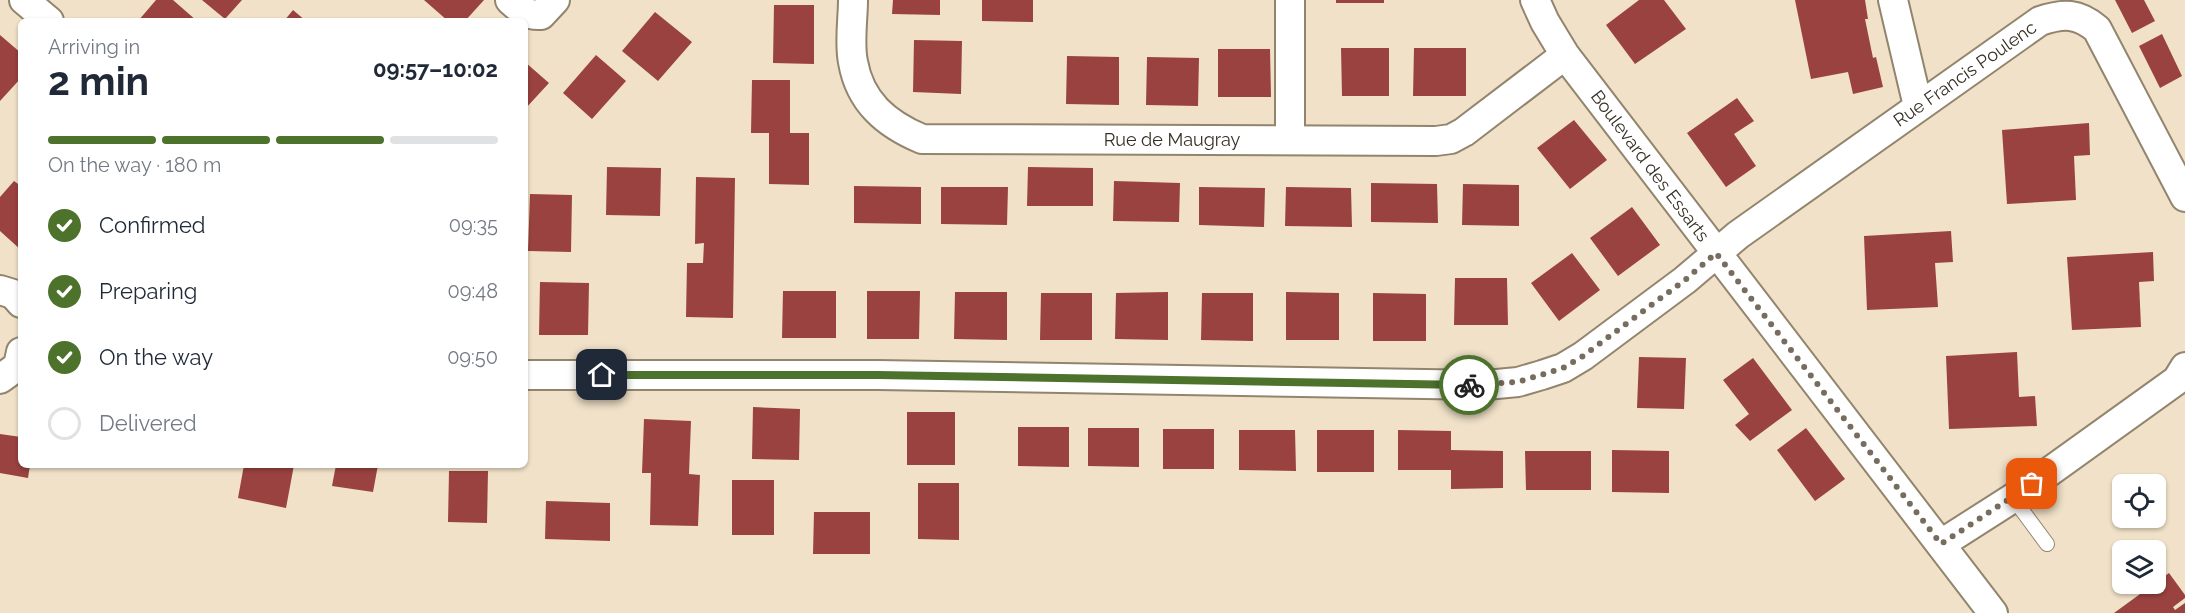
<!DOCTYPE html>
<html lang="en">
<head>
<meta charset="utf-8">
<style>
	:root { --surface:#fff; --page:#f2f2f3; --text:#1f2937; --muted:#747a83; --line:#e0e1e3; --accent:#4d722c }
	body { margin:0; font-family:Raleway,sans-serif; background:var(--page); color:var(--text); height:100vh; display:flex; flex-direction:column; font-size:22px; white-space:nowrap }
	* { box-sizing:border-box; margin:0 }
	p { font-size:20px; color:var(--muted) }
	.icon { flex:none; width:33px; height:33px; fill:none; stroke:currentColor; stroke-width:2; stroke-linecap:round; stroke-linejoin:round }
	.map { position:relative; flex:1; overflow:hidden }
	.side { position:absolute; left:18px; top:18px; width:510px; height:450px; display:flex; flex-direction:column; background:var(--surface); border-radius:9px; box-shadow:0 2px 4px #0004 }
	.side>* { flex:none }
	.controls { position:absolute; left:2112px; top:474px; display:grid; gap:12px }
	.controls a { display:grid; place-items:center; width:54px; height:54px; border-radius:9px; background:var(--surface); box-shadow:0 2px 4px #0004; font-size:30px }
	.pin { position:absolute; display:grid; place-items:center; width:51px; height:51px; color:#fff; margin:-26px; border-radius:12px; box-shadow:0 3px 9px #0006 }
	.courier { position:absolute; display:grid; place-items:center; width:60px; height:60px; margin:-30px; border:4px solid #4d722c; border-radius:50%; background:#fff; color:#222; box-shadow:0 2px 8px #0007 }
	.headline em { font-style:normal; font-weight:700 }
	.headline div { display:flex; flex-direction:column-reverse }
	.headline { display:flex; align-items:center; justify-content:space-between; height:102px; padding:0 30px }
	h1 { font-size:39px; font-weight:700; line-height:45px }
	.bar { display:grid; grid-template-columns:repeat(4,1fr); gap:9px 6px; align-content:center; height:72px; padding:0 30px }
	.bar i { height:8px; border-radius:4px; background:var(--line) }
	.bar .active { background:var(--accent) }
	.bar p { grid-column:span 4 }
	ol { padding:0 30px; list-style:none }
	li { display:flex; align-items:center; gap:18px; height:66px }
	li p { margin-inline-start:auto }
	li .icon { padding:6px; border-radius:50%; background:var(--accent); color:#fff; stroke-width:4 }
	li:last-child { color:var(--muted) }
	li i { width:33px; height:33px; border:3px solid var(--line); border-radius:50% }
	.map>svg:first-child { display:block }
	.building { fill:#9a423f }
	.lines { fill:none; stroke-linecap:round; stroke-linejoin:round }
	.lane-casing { stroke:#92856d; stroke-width:16 }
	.street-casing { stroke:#92856d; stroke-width:32 }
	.lane { stroke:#fff; stroke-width:14 }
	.street { stroke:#fff; stroke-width:28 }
	.done { stroke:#766d5e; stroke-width:6; stroke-dasharray:0 10.8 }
	.route { stroke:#4d722c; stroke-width:8 }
	.labels { text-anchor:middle; stroke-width:6; stroke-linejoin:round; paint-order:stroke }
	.street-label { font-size:18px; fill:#352f25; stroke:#fff }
</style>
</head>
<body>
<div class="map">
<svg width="2185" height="613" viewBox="0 0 2185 613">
	<rect width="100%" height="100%" fill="#f0e1c8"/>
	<!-- building -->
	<path class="building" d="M 156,0 L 173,0 L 197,21 L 138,21 Z
		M 202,0 L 242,0 L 225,19 Z
		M 424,0 L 484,0 L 465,21 L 448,21 Z
		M 893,0 L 940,0 L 940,15 L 892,14 Z
		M 982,0 L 1033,0 L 1033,22 L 982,21 Z
		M 1336,0 L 1384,0 L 1384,3 L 1336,3 Z
		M 1639,0 L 1664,0 L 1686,29 L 1635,64 L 1606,25 Z
		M 1795,0 L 1865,0 L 1868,19 L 1865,19 L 1873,58 L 1876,57 L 1883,87 L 1853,94 L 1848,72 L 1811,79 Z
		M 2115,0 L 2144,0 L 2155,21 L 2132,33 Z
		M 774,5 L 814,5 L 814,64 L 773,63 Z
		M 293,10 L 306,21 L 284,21 Z
		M 655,12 L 692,42 L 658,81 L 622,51 Z
		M 2162,34 L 2182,76 L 2160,88 L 2139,46 Z
		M 0,35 L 21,53 L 21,78 L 0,101 Z
		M 914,40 L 962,41 L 961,94 L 913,92 Z
		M 1341,48 L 1389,48 L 1389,96 L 1342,96 Z
		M 1414,48 L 1466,48 L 1466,96 L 1413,96 Z
		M 1218,49 L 1270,49 L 1271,97 L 1218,97 Z
		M 596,55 L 626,81 L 592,119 L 563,93 Z
		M 1067,56 L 1119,57 L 1119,105 L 1066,104 Z
		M 1147,57 L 1199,58 L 1198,106 L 1146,105 Z
		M 525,62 L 549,83 L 525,109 Z
		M 752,80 L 790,80 L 790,133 L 809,133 L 809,185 L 769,184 L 769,133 L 751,133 Z
		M 1737,98 L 1754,121 L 1734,134 L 1756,166 L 1726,187 L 1687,133 Z
		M 1574,120 L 1607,160 L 1570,189 L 1537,148 Z
		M 2089,123 L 2090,155 L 2074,156 L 2076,200 L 2007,204 L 2002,130 Z
		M 607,167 L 661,168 L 660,216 L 606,215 Z
		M 1028,167 L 1093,168 L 1093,206 L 1027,206 Z
		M 696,177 L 735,178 L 733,318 L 686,317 L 687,263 L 703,263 L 704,243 L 695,244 Z
		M 14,181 L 21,186 L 21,250 L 0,231 L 0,197 Z
		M 1114,181 L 1180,183 L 1179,222 L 1113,221 Z
		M 1371,183 L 1437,184 L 1438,223 L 1371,222 Z
		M 1463,184 L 1519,185 L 1519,226 L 1462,225 Z
		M 854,186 L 921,187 L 921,224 L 854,223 Z
		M 941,187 L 1008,187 L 1007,225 L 941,224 Z
		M 1199,187 L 1265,188 L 1264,227 L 1199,225 Z
		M 1286,187 L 1351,188 L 1352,227 L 1285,226 Z
		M 530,194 L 572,195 L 571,252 L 528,251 Z
		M 1632,207 L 1660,245 L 1618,276 L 1590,238 Z
		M 1951,231 L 1953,262 L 1935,263 L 1938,307 L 1867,310 L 1864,236 Z
		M 2153,252 L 2154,281 L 2139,282 L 2141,327 L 2072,330 L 2067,257 Z
		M 1572,253 L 1600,290 L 1559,321 L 1531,283 Z
		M 1455,278 L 1507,278 L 1508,325 L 1454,325 Z
		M 540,282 L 589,283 L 588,335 L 539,335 Z
		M 783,291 L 836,291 L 836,338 L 782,338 Z
		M 867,291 L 920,291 L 919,339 L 867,339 Z
		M 955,292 L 1007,292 L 1007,340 L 954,339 Z
		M 1168,292 L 1168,340 L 1115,339 L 1116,293 Z
		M 1286,292 L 1339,293 L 1339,340 L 1286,340 Z
		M 1041,293 L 1092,293 L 1092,340 L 1040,340 Z
		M 1202,293 L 1253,293 L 1253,341 L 1201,340 Z
		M 1373,293 L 1426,294 L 1426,341 L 1373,341 Z
		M 2017,352 L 2019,397 L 2035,396 L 2037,426 L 1949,429 L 1946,356 Z
		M 1639,357 L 1686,358 L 1684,409 L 1637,408 Z
		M 1753,358 L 1792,410 L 1750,441 L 1735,425 L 1749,414 L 1723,380 Z
		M 753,407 L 800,409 L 799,460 L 752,459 Z
		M 907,412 L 955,412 L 955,465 L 907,465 Z
		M 644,419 L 691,421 L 689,474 L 700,475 L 698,526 L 650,525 L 651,473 L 642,473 Z
		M 1018,427 L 1069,427 L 1069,467 L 1018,466 Z
		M 1088,428 L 1139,428 L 1139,467 L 1088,466 Z
		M 1806,428 L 1845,479 L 1815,501 L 1777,450 Z
		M 1163,429 L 1214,429 L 1214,469 L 1163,469 Z
		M 1239,430 L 1295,430 L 1296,471 L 1239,470 Z
		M 1317,430 L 1374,430 L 1374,472 L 1317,472 Z
		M 1398,430 L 1451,431 L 1451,450 L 1503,451 L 1503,488 L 1451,489 L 1451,470 L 1398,470 Z
		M 0,434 L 21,437 L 21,465 L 30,465 L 28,478 L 0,473 Z
		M 1612,450 L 1669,451 L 1669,493 L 1612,492 Z
		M 1525,451 L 1591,451 L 1591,490 L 1526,490 Z
		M 244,465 L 294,465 L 286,508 L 238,498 Z
		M 336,465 L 378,465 L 373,492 L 332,486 Z
		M 449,471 L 488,471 L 487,523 L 448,522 Z
		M 732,480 L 774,480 L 774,535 L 732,535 Z
		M 918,483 L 959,483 L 959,540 L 918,539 Z
		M 546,501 L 610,503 L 610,541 L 545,539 Z
		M 814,512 L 870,512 L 870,554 L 813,554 Z
		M 2169,573 L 2185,595 L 2185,598 L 2173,607 L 2175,610 L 2185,603 L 2185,613 L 2114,613 Z"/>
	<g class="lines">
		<defs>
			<path id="lane" d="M 2013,498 L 2047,544"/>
			<path id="street" d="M 24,0 L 49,21
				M 510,0 C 520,9 527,16 541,15 L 555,0
				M 853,0 C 853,19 849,43 853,62 C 860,102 886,124 922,139 L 1436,141 L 1451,139 L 1464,132 L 1565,55
				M 1290,0 L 1290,140
				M 1535,0 L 1545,22 L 1565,55 L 1993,613
				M 1893,0 L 1918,106
				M 0,290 L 13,294 L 21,303
				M 525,375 L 878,375 L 1486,385 L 1518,382 L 1542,375 L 1563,368 L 1583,356 L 1685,280 L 1738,235 L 2040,21 C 2064,13 2078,13 2097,29 L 2185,197
				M 0,379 L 18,366 L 21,352
				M 1941,544 L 2013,498 L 2177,380 L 2185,367"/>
		</defs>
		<!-- lane casing -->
		<use href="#lane" class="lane-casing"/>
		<!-- street casing -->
		<use href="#street" class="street-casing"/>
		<!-- lane -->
		<use href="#lane" class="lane"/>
		<!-- street -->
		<use href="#street" class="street"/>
	</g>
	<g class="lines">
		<!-- done -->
		<path class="done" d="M 1469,385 L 1518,382 L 1563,368 L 1583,356 L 1685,280 L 1716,253 L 1941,544 L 2032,484"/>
		<!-- route -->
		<path class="route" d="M 602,375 L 878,375 L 1469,385"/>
	</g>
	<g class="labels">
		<!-- street labels -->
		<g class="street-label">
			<text transform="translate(1965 74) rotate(-35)" y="6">Rue Francis Poulenc</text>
			<text x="1172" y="146">Rue de Maugray</text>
			<text transform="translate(1650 166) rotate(53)" y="6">Boulevard des Essarts</text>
		</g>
	</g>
</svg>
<div class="controls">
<a><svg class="icon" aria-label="locate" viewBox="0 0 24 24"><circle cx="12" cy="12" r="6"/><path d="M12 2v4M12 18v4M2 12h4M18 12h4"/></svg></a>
<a><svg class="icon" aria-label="layers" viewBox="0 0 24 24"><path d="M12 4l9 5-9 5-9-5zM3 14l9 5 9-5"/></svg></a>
</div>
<div class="pin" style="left:2032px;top:484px;background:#ea580c"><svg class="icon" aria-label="bag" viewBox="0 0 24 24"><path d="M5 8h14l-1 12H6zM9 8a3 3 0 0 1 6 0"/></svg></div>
<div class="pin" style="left:602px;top:375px;background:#1f2937"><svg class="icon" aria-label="home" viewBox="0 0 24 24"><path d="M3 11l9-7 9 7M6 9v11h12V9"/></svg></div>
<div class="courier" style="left:1469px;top:385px"><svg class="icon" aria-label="bike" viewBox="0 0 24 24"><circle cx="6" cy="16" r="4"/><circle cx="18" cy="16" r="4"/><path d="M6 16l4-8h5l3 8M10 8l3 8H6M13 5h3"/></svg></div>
<section class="side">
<div class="headline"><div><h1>2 min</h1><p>Arriving in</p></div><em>09:57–10:02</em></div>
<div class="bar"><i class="active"></i><i class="active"></i><i class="active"></i><i></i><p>On the way · 180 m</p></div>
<ol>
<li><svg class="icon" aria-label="check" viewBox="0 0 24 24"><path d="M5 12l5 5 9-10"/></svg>Confirmed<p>09:35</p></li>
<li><svg class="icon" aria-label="check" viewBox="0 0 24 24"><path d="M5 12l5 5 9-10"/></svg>Preparing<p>09:48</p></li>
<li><svg class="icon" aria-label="check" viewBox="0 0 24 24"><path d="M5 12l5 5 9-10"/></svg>On the way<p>09:50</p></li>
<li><i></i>Delivered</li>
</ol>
</section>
</div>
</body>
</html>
